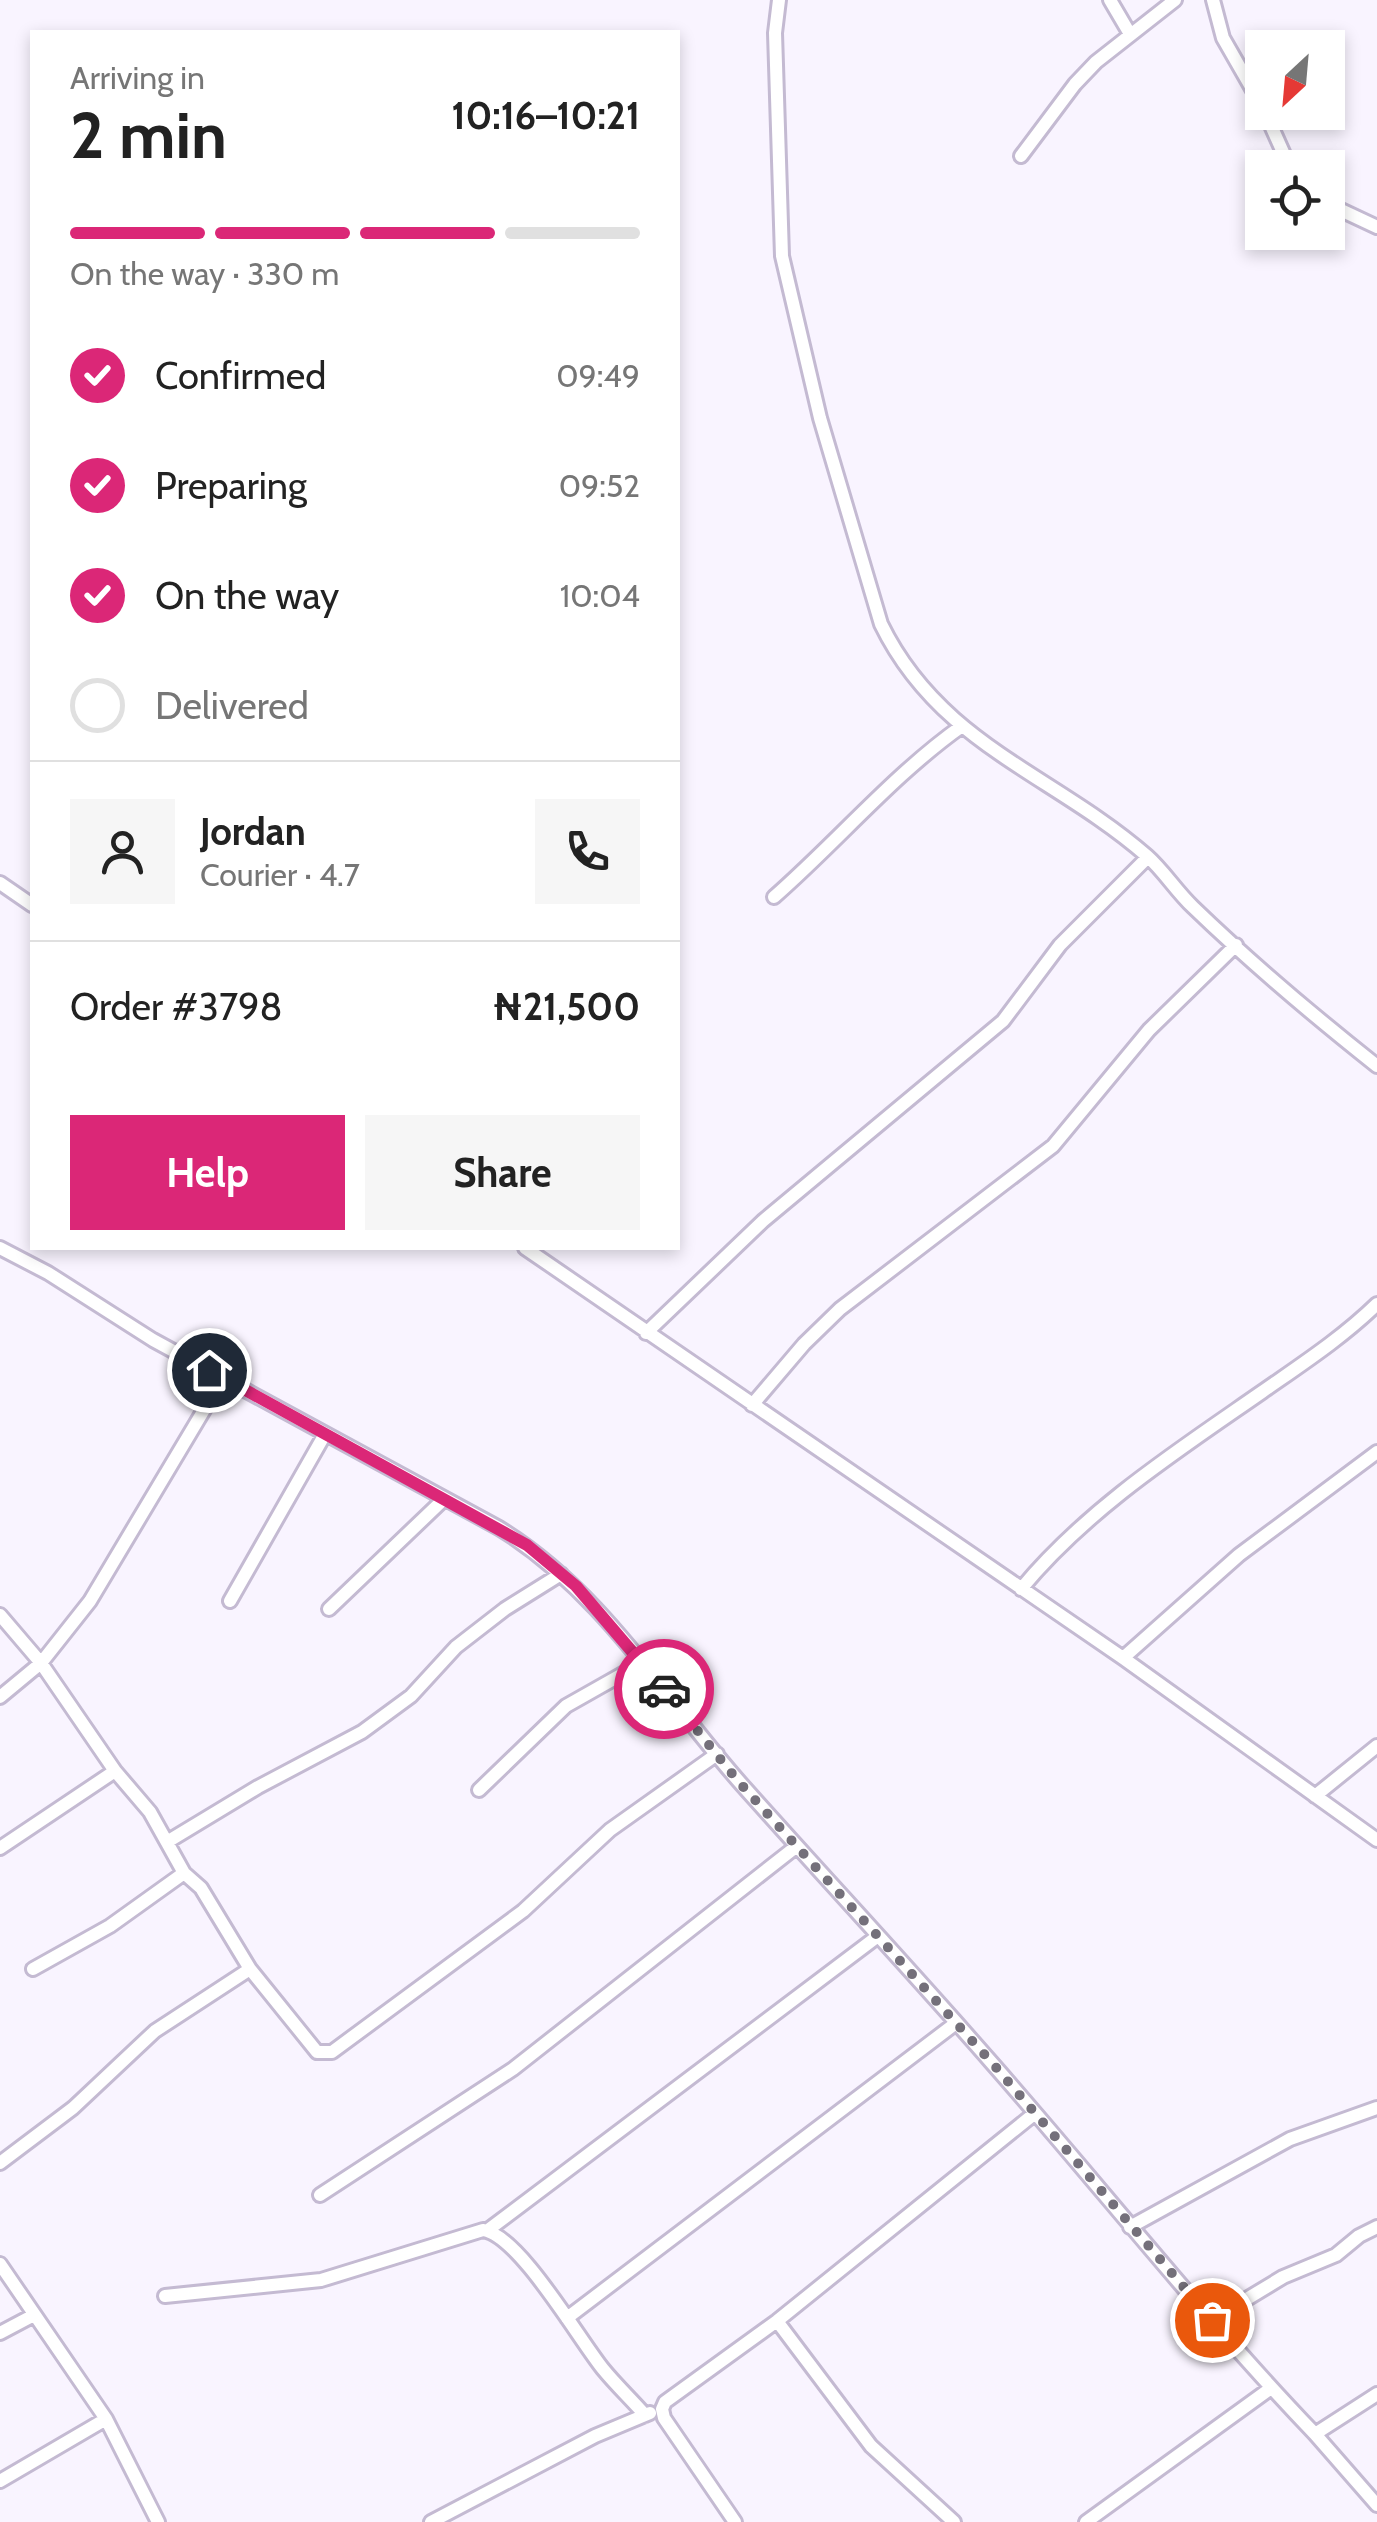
<!DOCTYPE html>
<html lang="en">
<head>
<meta charset="utf-8">
<style>
	:root { --surface:#fff; --page:#f6f6f6; --text:#222; --muted:#767676; --line:#e0e0e0; --accent:#db2777 }
	body { margin:0; font-family:Cabin,sans-serif; background:var(--page); color:var(--text); height:100vh; display:flex; flex-direction:column; font-size:38px; white-space:nowrap }
	* { box-sizing:border-box; margin:0 }
	p { font-size:32px; color:var(--muted) }
	.icon { flex:none; width:55px; height:55px; fill:none; stroke:currentColor; stroke-width:2; stroke-linecap:round; stroke-linejoin:round }
	.map { position:relative; flex:1; overflow:hidden }
	.panel { position:absolute; left:30px; top:30px; width:650px; height:1220px; display:flex; flex-direction:column; background:var(--surface); border-radius:0px; box-shadow:0 5px 15px #0003 }
	.panel>* { flex:none }
	.needle { width:65px; rotate:206deg }
	.fabs { position:absolute; left:1245px; top:30px; display:grid; gap:20px }
	.fabs a { display:grid; place-items:center; width:100px; height:100px; border-radius:0px; background:var(--surface); box-shadow:0 5px 15px #0003; font-size:50px }
	.pin { position:absolute; display:grid; place-items:center; width:85px; height:85px; color:#fff; margin:-42px; border:5px solid #fff; border-radius:50%; box-shadow:0 2px 10px #0007 }
	.courier { position:absolute; display:grid; place-items:center; width:100px; height:100px; margin:-50px; border:8px solid #db2777; border-radius:50%; background:#fff; color:#222; box-shadow:0 2px 12px #0007 }
	.summary em { font-style:normal; font-weight:800 }
	.summary div { display:flex; flex-direction:column-reverse }
	.summary { display:flex; align-items:center; justify-content:space-between; height:170px; padding:0 40px }
	h1 { font-size:65px; font-weight:800; line-height:75px }
	.bar { display:grid; grid-template-columns:repeat(4,1fr); gap:15px 10px; align-content:center; height:120px; padding:0 40px }
	.bar i { height:12px; border-radius:8px; background:var(--line) }
	.bar .on { background:var(--accent) }
	.bar p { grid-column:span 4 }
	.line { display:flex; align-items:center; gap:25px; padding:0 40px; border-top:2px solid var(--line) }
	.line div { flex:1 }
	.round { display:grid; place-items:center; flex:none; width:105px; height:105px; border-radius:0px; background:var(--page) }
	ol { padding:0 40px; list-style:none }
	li { display:flex; align-items:center; gap:30px; height:110px }
	li p { margin-inline-start:auto }
	li .icon { padding:10px; border-radius:50%; background:var(--accent); color:#fff; stroke-width:4 }
	li:last-child { color:var(--muted) }
	li i { width:55px; height:55px; border:5px solid var(--line); border-radius:50% }
	.button { display:flex; gap:20px; margin-top:auto; padding:20px 40px }
	.button a { flex:1; height:115px; border-radius:0px; background:var(--accent); color:#fff; font-size:40px; font-weight:800; line-height:115px; text-align:center }
	.button a+a { background:var(--page); color:var(--text) }
	.map>svg:first-child { display:block }
	.lines { fill:none; stroke-linecap:round; stroke-linejoin:round }
	.minor-casing { stroke:#c4bad2; stroke-width:18 }
	.minor { stroke:#fff; stroke-width:12 }
	.done { stroke:#74707a; stroke-width:10; stroke-dasharray:0 18 }
	.route { stroke:#db2777; stroke-width:12 }
</style>
</head>
<body>
<div class="map">
<svg width="1377" height="2522" viewBox="0 0 1377 2522">
	<rect width="100%" height="100%" fill="#f9f4ff"/>
	<g class="lines">
		<defs>
			<path id="minor" d="M 779,0 L 775,33 L 782,256 L 820,418 L 881,624 C 940,745 1053,774 1147,856 C 1164,871 1176,891 1193,907 C 1251,963 1314,1016 1377,1066
				M 1110,0 L 1130,34
				M 1213,0 L 1223,38 L 1262,106
				M 1265,112 L 1290,168
				M 1021,156 L 1075,84 L 1096,62 L 1175,0
				M 1328,204 L 1377,227
				M 0,883 L 32,905
				M 774,897 C 837,842 894,774 962,726
				M 0,1248 L 48,1273 L 153,1340 L 499,1528 C 602,1591 664,1697 743,1786 C 825,1878 910,1969 991,2062 C 1100,2186 1201,2315 1315,2434
				M 525,1248 L 1123,1658 L 1377,1840
				M 646,1333 L 763,1221 L 1003,1021 L 1060,945 L 1148,857
				M 752,1405 L 804,1344 L 840,1309 L 1053,1146 L 1149,1030 L 1236,945
				M 1021,1589 C 1087,1509 1177,1451 1262,1392 C 1302,1364 1342,1338 1377,1304
				M 230,1601 L 325,1434
				M 329,1609 L 443,1500
				M 0,1615 L 41,1663 L 115,1771 L 150,1812 L 184,1873 L 201,1888 L 250,1969 L 317,2052 L 332,2052 L 523,1911 L 610,1830 L 717,1754
				M 1123,1658 L 1239,1555 L 1377,1452
				M 0,1697 L 41,1663 L 90,1601 L 223,1378
				M 479,1790 L 566,1706 L 642,1663
				M 1315,1796 L 1377,1746
				M 167,1842 L 258,1787 L 362,1732 L 411,1696 L 456,1647 L 505,1609 L 561,1574
				M 0,1848 L 115,1771
				M 33,1969 L 110,1926 L 184,1873
				M 0,2163 L 73,2108 L 155,2031 L 250,1969
				M 320,2195 L 513,2069 L 797,1846
				M 1130,2227 L 1290,2139 L 1377,2108
				M 488,2230 L 878,1936
				M 0,2264 L 106,2419 L 158,2522
				M 165,2296 L 321,2280 L 483,2230 C 519,2235 578,2338 603,2369 C 616,2385 631,2399 645,2415
				M 567,2318 L 956,2023
				M 1212,2320 L 1283,2277 L 1336,2255 L 1359,2236 L 1377,2227
				M 777,2321 L 871,2446 L 954,2522
				M 0,2333 L 34,2315
				M 1377,2394 L 1315,2434 L 1377,2505
				M 0,2481 L 106,2419
				M 431,2522 L 595,2436 L 650,2413
				M 735,2522 L 664,2418 L 662,2409 L 665,2402 L 777,2321 L 1034,2114
				M 1086,2522 L 1271,2388"/>
		</defs>
		<!-- minor casing -->
		<use href="#minor" class="minor-casing"/>
		<!-- minor -->
		<use href="#minor" class="minor"/>
	</g>
	<g class="lines">
		<!-- done -->
		<path class="done" d="M 664,1689 L 738,1781 L 993,2064 L 1212,2320"/>
		<!-- route -->
		<path class="route" d="M 209,1370 L 527,1545 L 576,1586 L 664,1689"/>
	</g>
</svg>
<div class="fabs">
<a><svg class="needle" viewBox="-14 -14 28 28"><path d="M0-13l5 13h-10z" fill="#e53935"/><path d="M0 13l5-13h-10z" fill="#767676"/></svg></a>
<a><svg class="icon" aria-label="locate" viewBox="0 0 24 24"><circle cx="12" cy="12" r="6"/><path d="M12 2v4M12 18v4M2 12h4M18 12h4"/></svg></a>
</div>
<div class="pin" style="left:1212px;top:2320px;background:#ea580c"><svg class="icon" aria-label="bag" viewBox="0 0 24 24"><path d="M5 8h14l-1 12H6zM9 8a3 3 0 0 1 6 0"/></svg></div>
<div class="pin" style="left:209px;top:1370px;background:#1f2937"><svg class="icon" aria-label="home" viewBox="0 0 24 24"><path d="M3 11l9-7 9 7M6 9v11h12V9"/></svg></div>
<div class="courier" style="left:664px;top:1689px"><svg class="icon" aria-label="car" viewBox="0 0 24 24"><path d="M5 17H2v-5l4-1 3-4h7l3 4 3 1v5h-3M9 17h6M6 11h13"/><circle cx="7" cy="17" r="2"/><circle cx="17" cy="17" r="2"/></svg></div>
<section class="panel">
<div class="summary"><div><h1>2 min</h1><p>Arriving in</p></div><em>10:16–10:21</em></div>
<div class="bar"><i class="on"></i><i class="on"></i><i class="on"></i><i></i><p>On the way · 330 m</p></div>
<ol>
<li><svg class="icon" aria-label="check" viewBox="0 0 24 24"><path d="M5 12l5 5 9-10"/></svg>Confirmed<p>09:49</p></li>
<li><svg class="icon" aria-label="check" viewBox="0 0 24 24"><path d="M5 12l5 5 9-10"/></svg>Preparing<p>09:52</p></li>
<li><svg class="icon" aria-label="check" viewBox="0 0 24 24"><path d="M5 12l5 5 9-10"/></svg>On the way<p>10:04</p></li>
<li><i></i>Delivered</li>
</ol>
<div class="line" style="height:180px"><a class="round"><svg class="icon" aria-label="person" viewBox="0 0 24 24"><circle cx="12" cy="8" r="4"/><path d="M4 21q1-7 8-7t8 7"/></svg></a><div><b>Jordan</b><p>Courier · 4.7</p></div><a class="round"><svg class="icon" aria-label="phone" viewBox="0 0 24 24"><path d="M5 4h4l2 5-3 2q2 4 5 5l2-3 5 2v4C11 20 4 13 5 4z"/></svg></a></div>
<div class="line" style="height:130px"><div>Order #3798</div><b>₦21,500</b></div>
<div class="button"><a>Help</a><a>Share</a></div>
</section>
</div>
</body>
</html>
